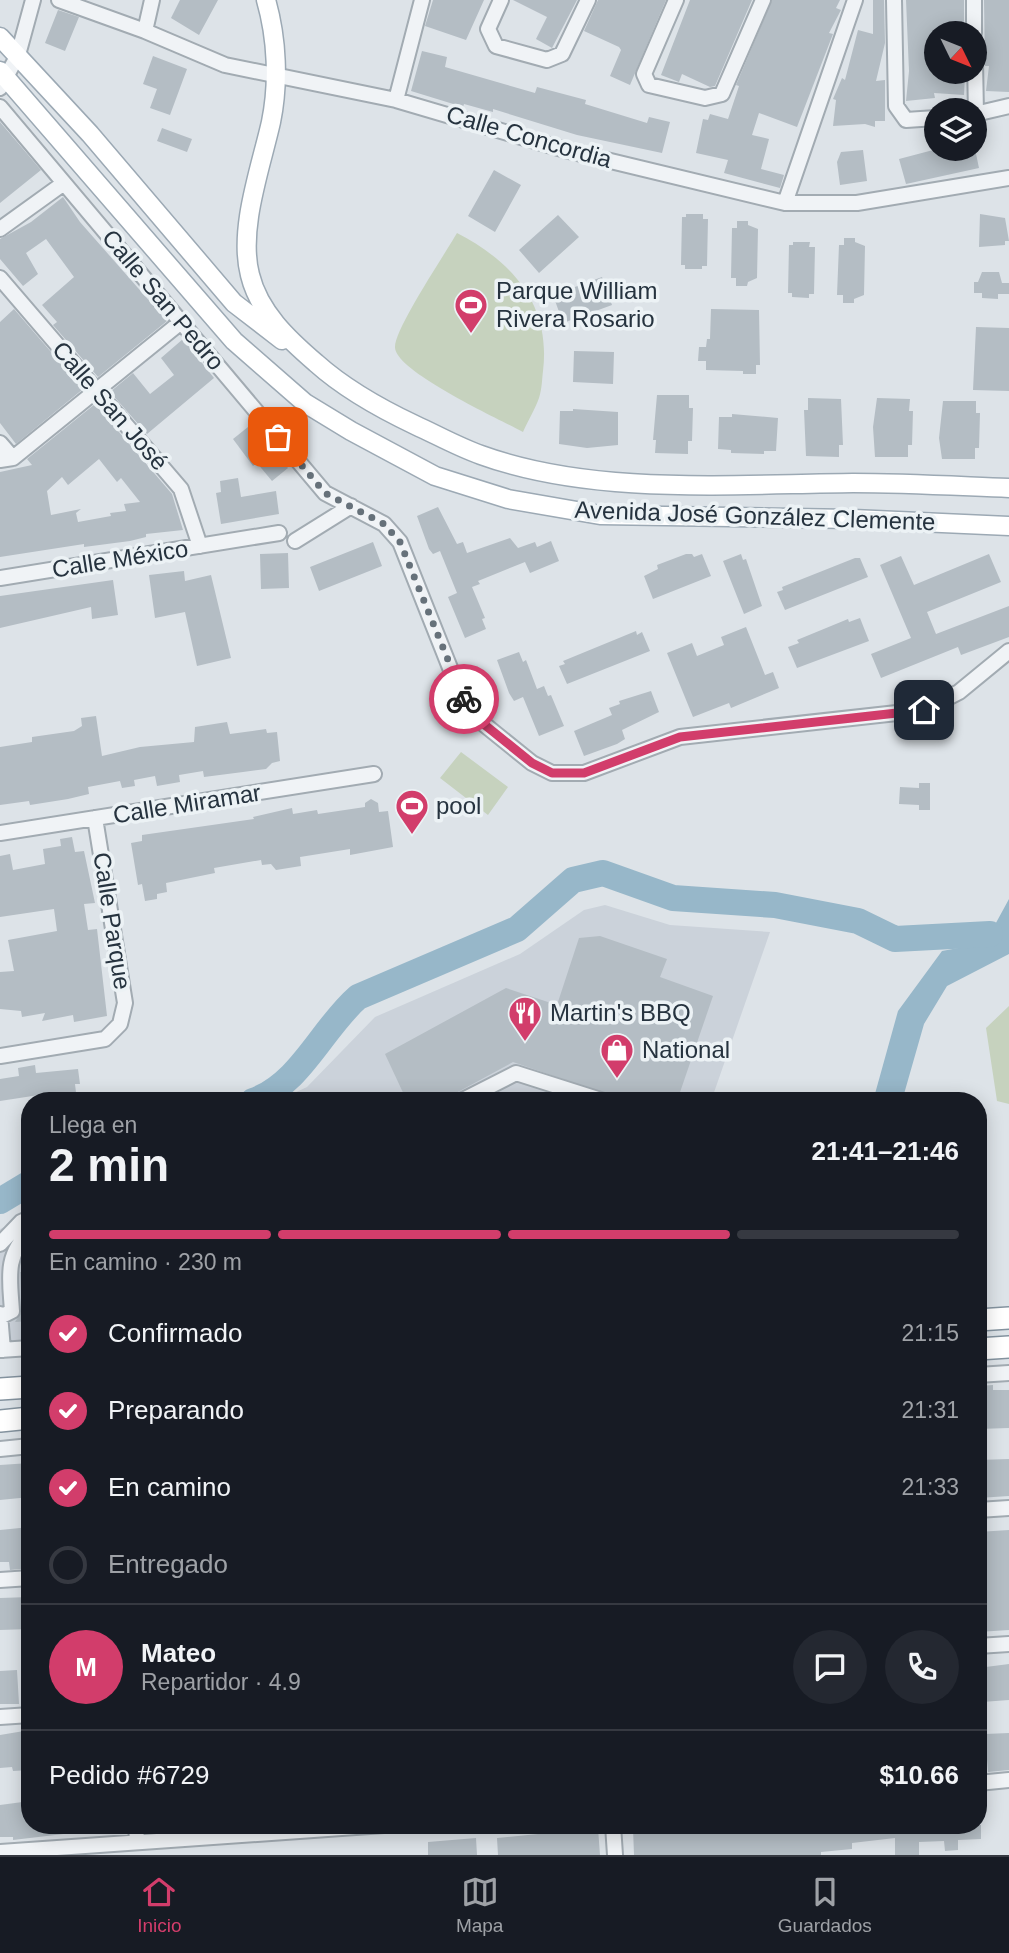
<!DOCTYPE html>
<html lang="es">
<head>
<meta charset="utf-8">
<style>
	:root { --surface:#171b24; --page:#242831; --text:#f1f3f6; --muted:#9ea1a6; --line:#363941; --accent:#d23d6b }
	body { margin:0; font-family:Arial,sans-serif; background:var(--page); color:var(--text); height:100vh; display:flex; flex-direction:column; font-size:26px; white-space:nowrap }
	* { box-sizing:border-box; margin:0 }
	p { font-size:23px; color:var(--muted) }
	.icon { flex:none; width:38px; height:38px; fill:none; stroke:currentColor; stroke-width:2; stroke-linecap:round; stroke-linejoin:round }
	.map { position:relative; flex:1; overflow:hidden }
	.details { position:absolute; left:21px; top:1092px; width:966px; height:742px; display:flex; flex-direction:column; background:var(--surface); border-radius:28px; box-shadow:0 4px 18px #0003 }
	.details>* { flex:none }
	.needle { width:46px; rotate:133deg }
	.tools { position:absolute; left:924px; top:21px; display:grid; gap:14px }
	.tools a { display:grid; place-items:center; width:63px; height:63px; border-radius:50%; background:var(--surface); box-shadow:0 4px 18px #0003; font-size:35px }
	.pin { position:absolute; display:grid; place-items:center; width:60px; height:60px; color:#fff; margin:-30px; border-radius:14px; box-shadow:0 4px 10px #0006 }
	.courier { position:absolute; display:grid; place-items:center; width:70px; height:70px; margin:-35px; border:5px solid #d23d6b; border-radius:50%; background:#fff; color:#222; box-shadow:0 2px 9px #0007 }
	.overview em { font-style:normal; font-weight:800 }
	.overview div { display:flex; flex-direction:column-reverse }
	.overview { display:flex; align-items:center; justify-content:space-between; height:119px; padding:0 28px }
	h1 { font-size:46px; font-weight:800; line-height:52px }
	.bar { display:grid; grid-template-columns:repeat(4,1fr); gap:10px 7px; align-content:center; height:84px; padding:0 28px }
	.bar i { height:9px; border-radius:5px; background:var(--line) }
	.bar .active { background:var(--accent) }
	.bar p { grid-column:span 4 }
	.line { display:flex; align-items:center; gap:18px; padding:0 28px; border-top:2px solid var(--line) }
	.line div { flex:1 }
	.round { display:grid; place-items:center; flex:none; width:74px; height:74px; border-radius:37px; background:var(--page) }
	ol { padding:0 28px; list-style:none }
	li { display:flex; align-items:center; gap:21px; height:77px }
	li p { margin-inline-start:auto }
	li .icon { padding:7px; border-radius:50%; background:var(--accent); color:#fff; stroke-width:4 }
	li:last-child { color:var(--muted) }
	li i { width:38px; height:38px; border:4px solid var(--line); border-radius:50% }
	.tabs { display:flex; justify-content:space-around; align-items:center; height:98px; border-top:2px solid var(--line); background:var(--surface); font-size:19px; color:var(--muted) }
	.tabs a { display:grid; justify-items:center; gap:4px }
	.tabs .active { color:var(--accent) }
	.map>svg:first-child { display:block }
	.built { fill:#cbd2da }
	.green { fill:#c6d2be }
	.water { fill:#97b7c9 }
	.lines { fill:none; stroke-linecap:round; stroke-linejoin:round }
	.river { stroke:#97b7c9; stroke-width:26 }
	.building { fill:#b4bdc4; fill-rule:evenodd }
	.minor-casing { stroke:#a2abb2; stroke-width:18 }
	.major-casing { stroke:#9ca9b4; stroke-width:21 }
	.highway-casing { stroke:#84939f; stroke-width:24 }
	.minor { stroke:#f0f3f6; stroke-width:14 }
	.major { stroke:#fff; stroke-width:18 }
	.highway { stroke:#fff; stroke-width:21 }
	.done { stroke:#66717a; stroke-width:7; stroke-dasharray:0 12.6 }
	.route { stroke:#d23d6b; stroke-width:9 }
	.labels { text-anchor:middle; stroke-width:7; stroke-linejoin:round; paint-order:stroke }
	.street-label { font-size:24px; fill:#26333f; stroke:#ecf2f5 }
	.poi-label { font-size:24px; fill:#26333f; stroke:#ecf2f5; text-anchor:start }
</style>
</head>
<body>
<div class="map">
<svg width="1009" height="1855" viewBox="0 0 1009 1855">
	<rect width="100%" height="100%" fill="#dde3e8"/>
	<!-- built -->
	<path class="built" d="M 605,905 L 670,925 L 770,932 L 711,1101 L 277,1101 L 307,1087 L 375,1017 L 520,954 L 584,910 Z
		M 30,1215 L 30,1351 L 0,1354 L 0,1229 Z"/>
	<!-- green -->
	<path class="green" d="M 457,233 C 513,262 551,305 543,371 C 542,379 542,389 539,398 C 535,409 528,421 523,432 C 501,420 394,371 395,347 C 395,328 445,254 457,233 Z
		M 461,752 L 508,787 L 488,815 L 440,778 Z
		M 1009,1006 L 1009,1104 L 997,1101 L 986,1028 Z"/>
	<!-- water -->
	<path class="water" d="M 1009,899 L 1009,954 L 947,986 L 924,1024 L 902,1101 L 873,1101 L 898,1011 L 942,951 L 985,943 Z"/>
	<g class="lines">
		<!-- river -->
		<path class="river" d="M 253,1101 C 301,1084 322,1028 358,997 L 517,929 L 573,880 L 603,873 L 673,898 L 775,905 L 858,921 L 895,939 L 990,934
			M 0,1201 L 30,1183"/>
	</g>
	<!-- building -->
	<path class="building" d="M 180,0 L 218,0 L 199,35 L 171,18 Z
		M 433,0 L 484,0 L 466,40 L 425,26 Z
		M 513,0 L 577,0 L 552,48 L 536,39 L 547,17 Z
		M 598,0 L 666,0 L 630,85 L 610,76 L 621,50 L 619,47 L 584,31 Z
		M 690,0 L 752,0 L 715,86 L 710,87 L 682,74 L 679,82 L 661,75 Z
		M 772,0 L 840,0 L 836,8 L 841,10 L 829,33 L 833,34 L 797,127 L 759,113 L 752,135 L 769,139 L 761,169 L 784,175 L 780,188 L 724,173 L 728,160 L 696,153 L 703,119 L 708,120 L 710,114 L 728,119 L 739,86 L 736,85 Z
		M 873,0 L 884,0 L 885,43 L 876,81 L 885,80 L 885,121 L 875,121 L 875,127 L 865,124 L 833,126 L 836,100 L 833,99 L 842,78 L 845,80 L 858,30 L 873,34 Z
		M 906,0 L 964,0 L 964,33 L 933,33 L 932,36 L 933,71 L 965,75 L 964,95 L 934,93 L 935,98 L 906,101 L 909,71 Z
		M 984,0 L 1009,0 L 1009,92 L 986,91 L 989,66 L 985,66 Z
		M 58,10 L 79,17 L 65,51 L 45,43 Z
		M 422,51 L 447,57 L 445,67 L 535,93 L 537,87 L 586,100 L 585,104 L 647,123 L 649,117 L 670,122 L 662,153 L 577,135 L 493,109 L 493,112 L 464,104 L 463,107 L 411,91 Z
		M 153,56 L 187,69 L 170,115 L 150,108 L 157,89 L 143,84 Z
		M 0,122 L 41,170 L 0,203 Z
		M 162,128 L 192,139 L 187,152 L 157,141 Z
		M 937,149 L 975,149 L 979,168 L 906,184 L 899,159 Z
		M 863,150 L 867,181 L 840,185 L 837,162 L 841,152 Z
		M 494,170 L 521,185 L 495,232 L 468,216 Z
		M 63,197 L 80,222 L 167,321 L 98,377 L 53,325 L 57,322 L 42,305 L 74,277 L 46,239 L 26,253 L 38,274 L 23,286 L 0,259 L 0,239 L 31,222 Z
		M 686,214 L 703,214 L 703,219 L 708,219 L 707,266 L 702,266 L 702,269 L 685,269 L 685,265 L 681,265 L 682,217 L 686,217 Z
		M 980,214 L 1005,218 L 1009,241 L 1005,241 L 1005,245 L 979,247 Z
		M 558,215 L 579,237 L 539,273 L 519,250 Z
		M 737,221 L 748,221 L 748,225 L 758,229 L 757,278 L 748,282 L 747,286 L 736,286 L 736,278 L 731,278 L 732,228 L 737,228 Z
		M 844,238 L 855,238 L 855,242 L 865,246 L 864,295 L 854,299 L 854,303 L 843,303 L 843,295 L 837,295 L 839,245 L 844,245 Z
		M 793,242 L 810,242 L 809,247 L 815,247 L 814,294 L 809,294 L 809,298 L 792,297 L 792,293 L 788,293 L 789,245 L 793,245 Z
		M 982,272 L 999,272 L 1002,283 L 1009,283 L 1009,294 L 998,294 L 998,299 L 982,298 L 982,293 L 974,293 L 974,282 L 978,282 Z
		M 602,277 L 612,305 L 563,323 L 553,295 Z
		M 14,309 L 83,389 L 16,444 L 0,423 L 0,322 Z
		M 711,309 L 759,310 L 760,365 L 756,365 L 756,374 L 743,374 L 743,371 L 706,370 L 706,361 L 698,361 L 699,347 L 706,347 L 707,339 L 710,339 Z
		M 976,327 L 1009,328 L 1009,391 L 973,390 Z
		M 183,339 L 214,378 L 147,434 L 110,392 L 133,373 L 150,394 L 174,375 L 161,358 Z
		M 574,351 L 614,352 L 613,384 L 573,382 Z
		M 657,395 L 689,395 L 689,408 L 693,408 L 692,441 L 688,441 L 688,454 L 655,453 L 656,440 L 653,440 Z
		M 808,398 L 841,399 L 843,445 L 839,445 L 839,457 L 806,456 L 804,410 L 808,410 Z
		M 877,398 L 910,399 L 909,411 L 913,411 L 912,445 L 908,445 L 908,457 L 875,457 L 873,427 Z
		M 943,401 L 976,401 L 976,413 L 980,413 L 979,448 L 975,448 L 975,459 L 942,459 L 939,438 Z
		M 95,404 L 172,494 L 183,530 L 146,534 L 146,537 L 130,541 L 84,547 L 84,544 L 0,557 L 0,472 L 32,465 L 27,459 ZM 99,459 L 117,482 L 121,478 L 140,502 L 124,504 L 126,511 L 110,513 L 111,516 L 78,522 L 76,513 L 81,509 L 51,515 L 47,491 L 62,477 L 68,485 Z
		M 573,409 L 618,412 L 618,445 L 587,448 L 559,444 L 560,411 L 573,411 Z
		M 732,414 L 778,418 L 776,451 L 764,451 L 764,454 L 731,453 L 731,450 L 718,449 L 719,417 L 732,417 Z
		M 253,423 L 288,468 L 272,481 L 257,463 L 253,466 L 233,439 Z
		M 238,478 L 241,497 L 276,491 L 279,514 L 221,524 L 216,493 L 221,492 L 220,481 Z
		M 438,507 L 457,544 L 463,542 L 467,553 L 510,538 L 518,548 L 535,542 L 537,547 L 551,541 L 559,561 L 530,573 L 525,562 L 478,581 L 480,584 L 472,587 L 485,618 L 482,619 L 486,629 L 465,638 L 448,597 L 457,593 L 440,551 L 433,554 L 429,549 L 417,516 Z
		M 373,542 L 382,566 L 319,591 L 310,567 Z
		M 288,553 L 289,588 L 261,589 L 260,554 Z
		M 686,554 L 692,554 L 694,557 L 702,554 L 711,576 L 653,599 L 644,576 L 658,569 L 657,565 Z
		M 741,554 L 743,560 L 746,559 L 762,606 L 744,614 L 723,561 Z
		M 989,554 L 1001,582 L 927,612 L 936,634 L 1009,606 L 1009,637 L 961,655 L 958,647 L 881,678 L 871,654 L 911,638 L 880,565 L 901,556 L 914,585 Z
		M 855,558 L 860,558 L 868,577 L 785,610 L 777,592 L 783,590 L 782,587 Z
		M 184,571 L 185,581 L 211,575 L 231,658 L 197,666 L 185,612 L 155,618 L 149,575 Z
		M 113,580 L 118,615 L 92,619 L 91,607 L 0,628 L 0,596 Z
		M 860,618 L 869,641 L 797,668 L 788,647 L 799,643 L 797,640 L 848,619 L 849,622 Z
		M 746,627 L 765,675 L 773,672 L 779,688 L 731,708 L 729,703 L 693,717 L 667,653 L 692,643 L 697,656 L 724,645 L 721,637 Z
		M 636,631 L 637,635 L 642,632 L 650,651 L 567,684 L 559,666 L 565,664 L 563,661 Z
		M 519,652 L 523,662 L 526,660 L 537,689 L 544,686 L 548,696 L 551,695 L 564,726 L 539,736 L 523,697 L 514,701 L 509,693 L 497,660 Z
		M 651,691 L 659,712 L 622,730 L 625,739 L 617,744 L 584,756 L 574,731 L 612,715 L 609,708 L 620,704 L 619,701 Z
		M 96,716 L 102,756 L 140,747 L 194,742 L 195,727 L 227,722 L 230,734 L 266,729 L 267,733 L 277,732 L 280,761 L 272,763 L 266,769 L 243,772 L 204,777 L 203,771 L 179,775 L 180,782 L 157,786 L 155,776 L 134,780 L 135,786 L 122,788 L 120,781 L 88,787 L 89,794 L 68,799 L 30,805 L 29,801 L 0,805 L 0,747 L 32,742 L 32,737 L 74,731 L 82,726 L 81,718 Z
		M 919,783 L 930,783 L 930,810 L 919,810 L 919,805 L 899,804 L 900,787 L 919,788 Z
		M 371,799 L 378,803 L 379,812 L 388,811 L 393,847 L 350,855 L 350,849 L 300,857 L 301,866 L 276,870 L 271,864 L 262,865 L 261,860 L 214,868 L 215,873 L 166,883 L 167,892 L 157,894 L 157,899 L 145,901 L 142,884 L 138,885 L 131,843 L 142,841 L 142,835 L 254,819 L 253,817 L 292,808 L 293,814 L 317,810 L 318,814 L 365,807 L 365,803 Z
		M 72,837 L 75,852 L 84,851 L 95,903 L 84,904 L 88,930 L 97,929 L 107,1016 L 74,1022 L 73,1015 L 42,1021 L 45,1013 L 22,1017 L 21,1011 L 0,1009 L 0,972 L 14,971 L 8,940 L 57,931 L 54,909 L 0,917 L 0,856 L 10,854 L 13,870 L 45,864 L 43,849 L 61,846 L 60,839 Z
		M 600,936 L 667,959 L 660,977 L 713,996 L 677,1101 L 627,1101 L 513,1062 L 456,1093 L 406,1099 L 385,1054 L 506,988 L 557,1005 L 579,938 Z
		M 35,1065 L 36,1073 L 78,1069 L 80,1084 L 75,1084 L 77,1101 L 39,1101 L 39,1095 L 0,1101 L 0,1079 L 19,1076 L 18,1068 Z
		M 30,1271 L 30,1321 L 15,1322 L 22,1311 L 20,1272 Z
		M 993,1385 L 993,1390 L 1009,1390 L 1009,1428 L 978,1429 L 978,1386 Z
		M 1009,1459 L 1009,1496 L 978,1498 L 978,1460 Z
		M 30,1463 L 30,1497 L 0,1500 L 0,1465 Z
		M 30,1527 L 30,1568 L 10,1570 L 9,1562 L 0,1562 L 0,1530 Z
		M 1009,1530 L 1009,1630 L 978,1632 L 978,1532 Z
		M 30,1597 L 30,1629 L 0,1630 L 0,1598 Z
		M 1009,1664 L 1009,1700 L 982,1702 L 978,1668 Z
		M 17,1670 L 19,1704 L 0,1704 L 0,1671 Z
		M 30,1730 L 30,1770 L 13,1771 L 12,1767 L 0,1768 L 0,1735 Z
		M 1009,1733 L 1009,1770 L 988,1772 L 985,1734 Z
		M 30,1801 L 30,1825 L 71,1825 L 72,1833 L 13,1840 L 13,1837 L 0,1837 L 0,1805 Z
		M 694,1825 L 981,1825 L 981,1839 L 958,1840 L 958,1850 L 945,1851 L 944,1841 L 919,1842 L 919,1855 L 895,1855 L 895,1838 L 852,1843 L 852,1849 L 821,1852 L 821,1855 L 634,1855 L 633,1828 Z
		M 598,1828 L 600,1855 L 498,1855 L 497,1838 Z
		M 476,1838 L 477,1855 L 428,1855 L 428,1842 Z"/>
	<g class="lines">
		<defs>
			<path id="minor" d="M 59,0 L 145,31 L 225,65 L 396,100 L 569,151 L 785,203 L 857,203 L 1009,178
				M 501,0 L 488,29 L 496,46 L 547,60 L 562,54 L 588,0
				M 676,0 L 644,74 L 649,85 L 705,98 L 722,94 L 763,0
				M 894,0 L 896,106 L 906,120 L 936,118
				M 974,0 L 974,33
				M 145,31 L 152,0
				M 975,61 L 976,114
				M 0,88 L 18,55 L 33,0
				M 396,100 L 422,0
				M 0,107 L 325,493 L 384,524 L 400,542 L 460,693 L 475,717 L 532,763 L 552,773 L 584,773 L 680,737 L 924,710 L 959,692 L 1009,651
				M 975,114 L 1009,106
				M 785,203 L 855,0
				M 0,229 L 64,183
				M 0,278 L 181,489 L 200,546
				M 0,443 L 13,458
				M 0,460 L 13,458 L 181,322
				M 295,541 L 351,506
				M 0,578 L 279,533
				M 0,833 L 374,774
				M 0,1056 L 105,1039 L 120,1024 L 125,1003 L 95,818
				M 461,1101 L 516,1073 L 604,1101
				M 0,1244 L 21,1222 L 30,1218
				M 0,1314 L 3,1350
				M 0,1317 L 12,1311 C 10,1280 4,1255 30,1232
				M 0,1350 L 30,1348
				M 978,1375 L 1009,1373
				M 0,1449 L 30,1446
				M 978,1510 L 1009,1508
				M 0,1580 L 30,1578
				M 978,1646 L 1009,1644
				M 0,1717 L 30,1715
				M 978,1783 L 1009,1780
				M 136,1825 L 137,1842
				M 613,1825 L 615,1855
				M 0,1852 L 384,1825"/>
			<path id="major" d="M 266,0 C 277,38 279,83 271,122 C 261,167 238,229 250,275 C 259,312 288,339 316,363 C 345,389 379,408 415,425 C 437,435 458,447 481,455 C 594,496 734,484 853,483 C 905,483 957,486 1009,488
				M 0,37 L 90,134 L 234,303 L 282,340
				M 0,71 L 234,341 L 305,403 L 351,431 L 435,476 L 508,499 L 600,515 L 853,519 L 1009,526"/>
			<path id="highway" d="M 978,1320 L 1009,1318
				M 978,1349 L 1009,1347
				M 0,1389 L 30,1387
				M 0,1421 L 30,1418"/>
		</defs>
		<!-- minor casing -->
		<use href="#minor" class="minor-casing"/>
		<!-- major casing -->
		<use href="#major" class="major-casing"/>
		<!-- highway casing -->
		<use href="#highway" class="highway-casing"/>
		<!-- minor -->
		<use href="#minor" class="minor"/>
		<!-- major -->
		<use href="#major" class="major"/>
		<!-- highway -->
		<use href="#highway" class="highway"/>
	</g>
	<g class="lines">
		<!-- done -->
		<path class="done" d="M 278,437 L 325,493 L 384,524 L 400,542 L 464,699"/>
		<!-- route -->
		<path class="route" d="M 464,699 L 475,717 L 532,763 L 552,773 L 584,773 L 680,737 L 924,710"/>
	</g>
	<!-- icons -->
	<defs>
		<symbol id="stadium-pin" viewBox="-11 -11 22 30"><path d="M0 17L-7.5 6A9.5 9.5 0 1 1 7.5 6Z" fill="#d23d6b" stroke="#ecf2f5"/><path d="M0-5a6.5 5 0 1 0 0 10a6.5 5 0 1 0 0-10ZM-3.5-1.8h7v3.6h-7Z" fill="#fff"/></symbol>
		<symbol id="restaurant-pin" viewBox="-11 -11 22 30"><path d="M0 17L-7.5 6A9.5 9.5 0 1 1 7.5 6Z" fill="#d23d6b" stroke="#ecf2f5"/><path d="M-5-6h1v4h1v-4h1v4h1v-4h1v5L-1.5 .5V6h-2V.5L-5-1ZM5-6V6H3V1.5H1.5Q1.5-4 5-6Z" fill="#fff"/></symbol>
		<symbol id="shop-pin" viewBox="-11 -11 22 30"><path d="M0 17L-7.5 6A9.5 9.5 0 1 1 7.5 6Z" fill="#d23d6b" stroke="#ecf2f5"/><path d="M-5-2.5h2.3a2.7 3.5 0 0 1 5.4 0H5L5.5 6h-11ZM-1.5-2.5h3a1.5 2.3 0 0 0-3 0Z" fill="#fff"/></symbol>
	</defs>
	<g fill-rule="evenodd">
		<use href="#stadium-pin" x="452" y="286" width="38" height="52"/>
		<use href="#stadium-pin" x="393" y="787" width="38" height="52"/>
		<use href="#restaurant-pin" x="506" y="994" width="38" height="52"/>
		<use href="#shop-pin" x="598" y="1031" width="38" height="52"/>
	</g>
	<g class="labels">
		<!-- street labels -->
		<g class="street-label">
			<text transform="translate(529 137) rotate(16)" y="8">Calle Concordia</text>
			<text transform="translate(163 300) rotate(50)" y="8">Calle San Pedro</text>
			<text transform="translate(110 406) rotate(49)" y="8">Calle San José</text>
			<text transform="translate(755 516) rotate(2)" y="8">Avenida José González Clemente</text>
			<text transform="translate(120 559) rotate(-9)" y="8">Calle México</text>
			<text transform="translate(187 804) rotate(-9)" y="8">Calle Miramar</text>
			<text transform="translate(112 921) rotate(81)" y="8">Calle Parque</text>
		</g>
		<!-- poi labels -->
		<g class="poi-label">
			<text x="496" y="299">Parque William<tspan x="496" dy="28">Rivera Rosario</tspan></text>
			<text x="436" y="814">pool</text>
			<text x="550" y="1021">Martin's BBQ</text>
			<text x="642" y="1058">National</text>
		</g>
	</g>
</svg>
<div class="tools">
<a><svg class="needle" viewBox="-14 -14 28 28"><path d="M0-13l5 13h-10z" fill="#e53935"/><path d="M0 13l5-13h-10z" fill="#9ea1a6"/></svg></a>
<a><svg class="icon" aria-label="layers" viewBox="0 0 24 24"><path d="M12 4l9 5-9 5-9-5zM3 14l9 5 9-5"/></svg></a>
</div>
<div class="pin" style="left:278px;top:437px;background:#ea580c"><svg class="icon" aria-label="bag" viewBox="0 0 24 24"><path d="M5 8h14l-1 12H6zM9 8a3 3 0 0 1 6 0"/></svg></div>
<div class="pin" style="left:924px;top:710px;background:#1f2937"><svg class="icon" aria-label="home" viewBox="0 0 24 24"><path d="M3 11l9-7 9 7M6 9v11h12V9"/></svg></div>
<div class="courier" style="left:464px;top:699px"><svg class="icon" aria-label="bike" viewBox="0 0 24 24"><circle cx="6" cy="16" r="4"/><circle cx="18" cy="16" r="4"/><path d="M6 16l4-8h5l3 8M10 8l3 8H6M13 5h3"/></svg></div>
<section class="details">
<div class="overview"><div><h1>2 min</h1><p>Llega en</p></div><em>21:41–21:46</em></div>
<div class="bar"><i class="active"></i><i class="active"></i><i class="active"></i><i></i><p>En camino · 230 m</p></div>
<ol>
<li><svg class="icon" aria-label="check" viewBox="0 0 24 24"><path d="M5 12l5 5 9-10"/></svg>Confirmado<p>21:15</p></li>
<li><svg class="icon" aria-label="check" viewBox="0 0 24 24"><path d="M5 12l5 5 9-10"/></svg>Preparando<p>21:31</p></li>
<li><svg class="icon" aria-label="check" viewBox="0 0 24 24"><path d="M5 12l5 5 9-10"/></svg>En camino<p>21:33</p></li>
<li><i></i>Entregado</li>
</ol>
<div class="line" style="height:126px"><b class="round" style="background:var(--accent);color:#fff">M</b><div><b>Mateo</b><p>Repartidor · 4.9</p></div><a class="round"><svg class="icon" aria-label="chat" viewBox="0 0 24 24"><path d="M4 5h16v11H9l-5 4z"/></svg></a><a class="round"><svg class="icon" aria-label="phone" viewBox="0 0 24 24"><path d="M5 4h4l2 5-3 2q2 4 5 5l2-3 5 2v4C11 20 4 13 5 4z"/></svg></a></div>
<div class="line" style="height:91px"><div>Pedido #6729</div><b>$10.66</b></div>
</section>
</div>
<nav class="tabs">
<a class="active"><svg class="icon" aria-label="home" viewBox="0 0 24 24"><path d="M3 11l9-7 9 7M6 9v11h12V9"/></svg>Inicio</a>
<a><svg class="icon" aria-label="map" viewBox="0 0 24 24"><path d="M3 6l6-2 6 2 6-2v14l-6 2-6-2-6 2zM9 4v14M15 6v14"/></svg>Mapa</a>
<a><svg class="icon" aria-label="saved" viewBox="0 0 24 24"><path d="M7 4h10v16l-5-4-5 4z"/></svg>Guardados</a>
</nav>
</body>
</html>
